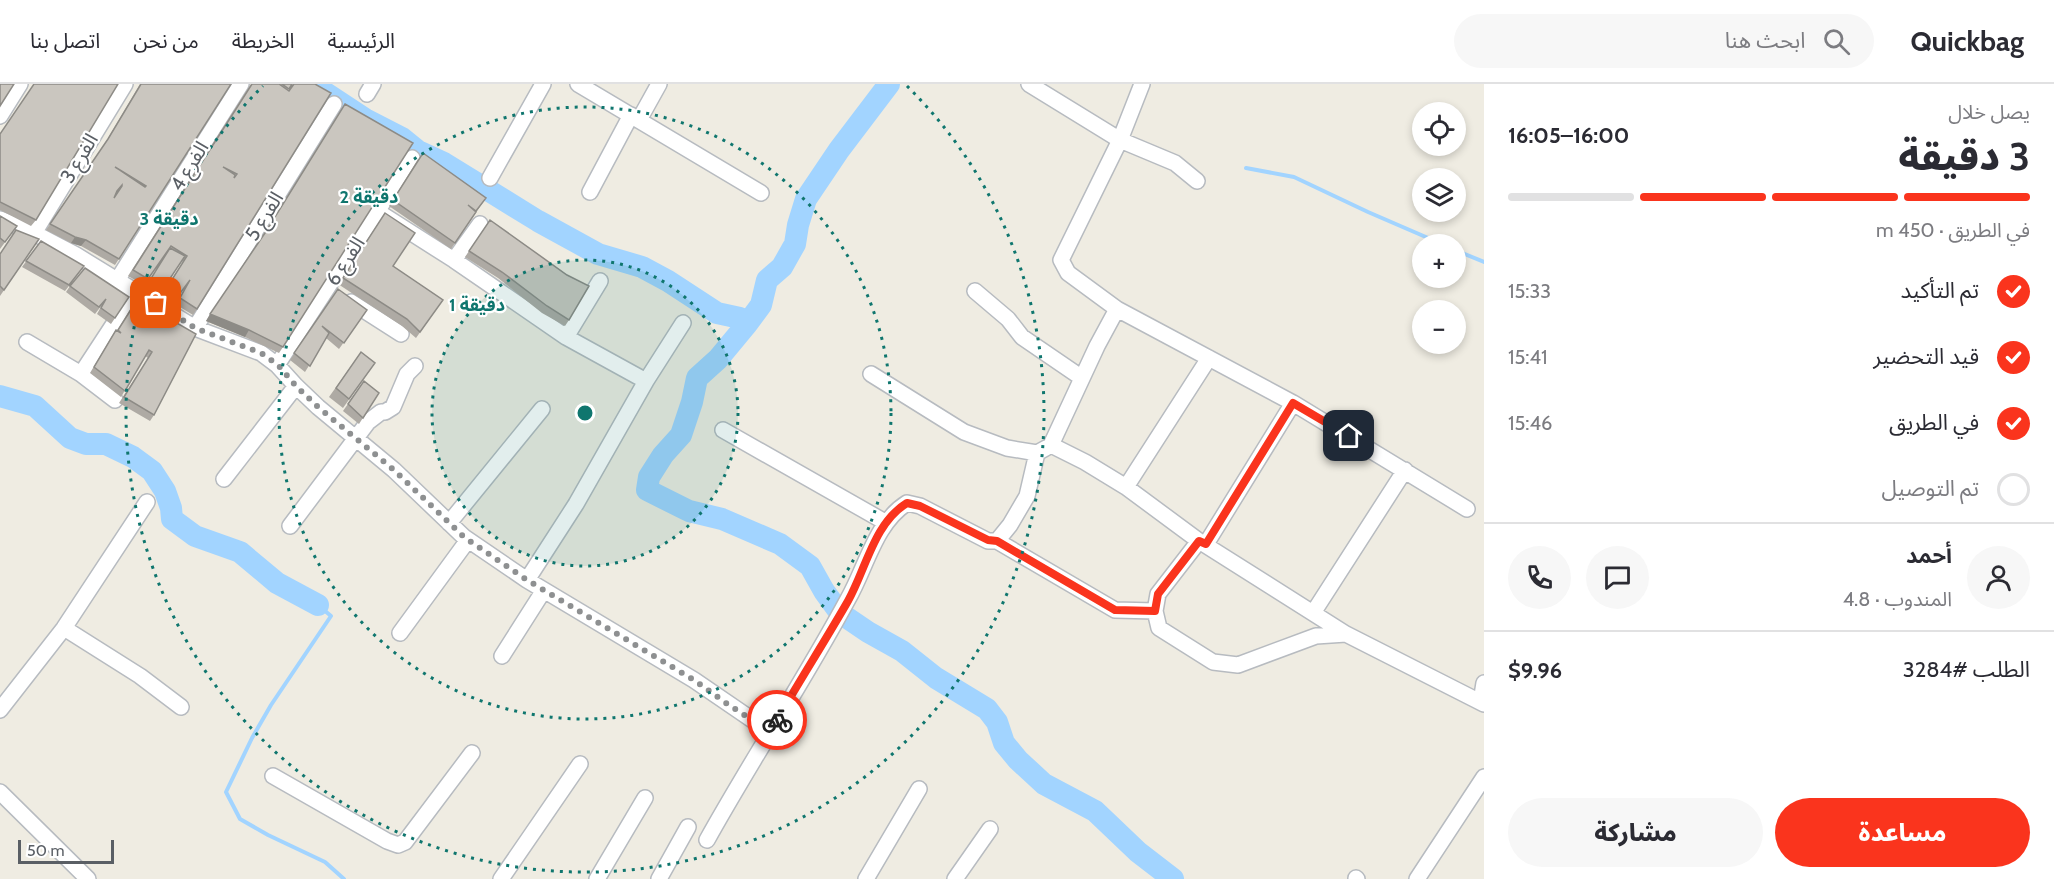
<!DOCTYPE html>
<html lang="ar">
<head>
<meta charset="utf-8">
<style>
	:root { --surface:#fff; --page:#f7f7f7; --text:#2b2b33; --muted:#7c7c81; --line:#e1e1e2; --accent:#fa341d }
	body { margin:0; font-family:Cabin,"Noto Sans Arabic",sans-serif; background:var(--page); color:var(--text); direction:rtl; height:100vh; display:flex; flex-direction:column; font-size:22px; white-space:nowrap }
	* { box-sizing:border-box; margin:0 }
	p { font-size:20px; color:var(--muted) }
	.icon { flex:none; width:33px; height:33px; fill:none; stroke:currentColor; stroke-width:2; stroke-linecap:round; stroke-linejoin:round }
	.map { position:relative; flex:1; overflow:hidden; direction:ltr }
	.panel { display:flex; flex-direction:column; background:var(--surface); width:570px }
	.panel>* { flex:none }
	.fabs { position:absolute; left:1412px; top:18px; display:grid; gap:12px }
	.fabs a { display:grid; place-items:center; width:54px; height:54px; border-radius:50%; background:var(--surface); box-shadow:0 3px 9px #0003; font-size:30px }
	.scale { position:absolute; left:18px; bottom:15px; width:96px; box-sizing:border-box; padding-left:6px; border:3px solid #5a5f65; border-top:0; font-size:16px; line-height:21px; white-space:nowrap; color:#5a5f65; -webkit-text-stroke:4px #fff; paint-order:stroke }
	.pin { position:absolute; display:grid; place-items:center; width:51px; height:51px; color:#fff; margin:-26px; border-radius:12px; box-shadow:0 3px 9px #0006 }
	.courier { position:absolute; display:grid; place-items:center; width:60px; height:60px; margin:-30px; border:4px solid #fa341d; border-radius:50%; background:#fff; color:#222; box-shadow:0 2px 8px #0007 }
	.headline em { font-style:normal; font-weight:800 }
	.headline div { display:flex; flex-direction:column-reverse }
	.headline { display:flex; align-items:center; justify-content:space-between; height:102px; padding:0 24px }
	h1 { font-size:39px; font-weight:800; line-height:45px }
	.bar { display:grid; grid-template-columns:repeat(4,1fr); gap:9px 6px; align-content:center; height:72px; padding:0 24px }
	.bar i { height:8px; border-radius:4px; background:var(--line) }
	.bar .on { background:var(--accent) }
	.bar p { grid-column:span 4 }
	.line { display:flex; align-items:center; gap:15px; padding:0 24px; border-top:2px solid var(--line) }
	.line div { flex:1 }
	.round { display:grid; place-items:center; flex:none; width:63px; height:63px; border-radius:32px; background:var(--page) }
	ol { padding:0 24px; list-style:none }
	li { display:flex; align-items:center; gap:18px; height:66px }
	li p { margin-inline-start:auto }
	li .icon { padding:6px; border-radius:50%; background:var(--accent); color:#fff; stroke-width:4 }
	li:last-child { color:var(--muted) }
	li i { width:33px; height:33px; border:3px solid var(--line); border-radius:50% }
	.primary-button { display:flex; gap:12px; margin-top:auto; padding:12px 24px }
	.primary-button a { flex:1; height:69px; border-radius:36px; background:var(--accent); color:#fff; font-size:24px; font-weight:800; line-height:69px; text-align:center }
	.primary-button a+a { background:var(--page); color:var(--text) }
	header { display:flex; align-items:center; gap:36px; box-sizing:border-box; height:84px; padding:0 30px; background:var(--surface); border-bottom:2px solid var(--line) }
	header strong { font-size:28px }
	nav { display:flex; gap:33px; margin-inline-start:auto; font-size:21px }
	.search { width:420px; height:54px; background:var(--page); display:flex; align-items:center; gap:15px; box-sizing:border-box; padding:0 21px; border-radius:33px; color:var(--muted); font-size:22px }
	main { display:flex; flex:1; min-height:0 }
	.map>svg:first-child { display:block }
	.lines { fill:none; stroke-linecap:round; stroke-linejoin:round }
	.stream { stroke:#a2d4ff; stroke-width:4 }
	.river { stroke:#a2d4ff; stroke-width:22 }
	.street-casing { stroke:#b7bbc0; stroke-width:18 }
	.street { stroke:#fff; stroke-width:15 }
	.wall { fill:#aeaaa4 }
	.shaded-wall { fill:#8d8b86 }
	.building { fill:#cac6bf; stroke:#8d8b86; stroke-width:1.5; fill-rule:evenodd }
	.done { stroke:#8e9091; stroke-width:6; stroke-dasharray:0 10.8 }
	.route { stroke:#fa341d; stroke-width:8 }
	.ring { fill:none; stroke:#0f766e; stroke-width:3; stroke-dasharray:3 6 }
	.labels { text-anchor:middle; stroke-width:4.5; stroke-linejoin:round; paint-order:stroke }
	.street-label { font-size:20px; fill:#5a5f65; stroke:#fff }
	.centre { fill:#0f766e; stroke:#fff; stroke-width:3 }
	.ring-label { font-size:18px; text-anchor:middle; font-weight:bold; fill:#0f766e; stroke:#fff; stroke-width:4.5; stroke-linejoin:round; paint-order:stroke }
</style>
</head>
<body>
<header>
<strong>Quickbag</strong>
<div class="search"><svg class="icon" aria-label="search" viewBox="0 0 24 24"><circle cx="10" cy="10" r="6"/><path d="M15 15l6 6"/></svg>ابحث هنا</div>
<nav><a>الرئيسية</a><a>الخريطة</a><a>من نحن</a><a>اتصل بنا</a></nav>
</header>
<main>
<section class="panel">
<div class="headline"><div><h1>3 دقيقة</h1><p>يصل خلال</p></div><em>16:00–16:05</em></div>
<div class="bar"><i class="on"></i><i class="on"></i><i class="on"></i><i></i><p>في الطريق · 450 m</p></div>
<ol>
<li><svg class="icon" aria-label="check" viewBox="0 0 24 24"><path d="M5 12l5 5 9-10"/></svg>تم التأكيد<p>15:33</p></li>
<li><svg class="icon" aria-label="check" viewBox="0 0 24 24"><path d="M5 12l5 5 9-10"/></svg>قيد التحضير<p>15:41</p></li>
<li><svg class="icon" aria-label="check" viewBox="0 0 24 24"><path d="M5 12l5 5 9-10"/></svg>في الطريق<p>15:46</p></li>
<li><i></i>تم التوصيل</li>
</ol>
<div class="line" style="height:108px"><a class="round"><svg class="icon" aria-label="person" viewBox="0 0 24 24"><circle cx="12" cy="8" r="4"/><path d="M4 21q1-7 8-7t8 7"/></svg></a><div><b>أحمد</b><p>المندوب · 4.8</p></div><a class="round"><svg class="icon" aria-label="chat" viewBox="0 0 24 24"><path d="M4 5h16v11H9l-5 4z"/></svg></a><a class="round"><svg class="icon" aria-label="phone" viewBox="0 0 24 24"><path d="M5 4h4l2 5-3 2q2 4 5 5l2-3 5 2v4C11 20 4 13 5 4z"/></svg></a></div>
<div class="line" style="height:78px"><div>الطلب #3284</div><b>$9.96</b></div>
<div class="primary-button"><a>مساعدة</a><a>مشاركة</a></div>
</section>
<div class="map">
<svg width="1484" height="795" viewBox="0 0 1484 795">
	<rect width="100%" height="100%" fill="#efece2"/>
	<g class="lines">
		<!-- stream -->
		<path class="stream" d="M 1246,84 L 1294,93 L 1368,128 L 1442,160
			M 1455,166 L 1484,178
			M 318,521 L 331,532 L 271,621 L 252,654 L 226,708 L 240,735 L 268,751 L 325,778 L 344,795"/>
		<!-- river -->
		<path class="river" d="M 312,0 L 365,35 L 402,54 L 418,67 L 444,79 L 538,137 L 598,170 L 642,183 L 668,197 L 717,229 L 740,234 L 747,240 L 718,275 L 697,294 L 692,318 L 681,351 L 663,371 L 649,393 L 647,406 L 689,427 L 722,435 L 780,460 L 810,482 L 824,507 L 840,529 L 868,548 L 902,567 L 936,594 L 987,625 L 997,638 L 1004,659 L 1018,676 L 1044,700 L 1095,727 L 1138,768 L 1173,795
			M 747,240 L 761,221 L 767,196 L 782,183 L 795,160 L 798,141 L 806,115 L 839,66 L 889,0
			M 0,312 L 35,322 L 70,354 L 86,360 L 106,360 L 133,373 L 152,387 L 165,407 L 171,424 L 172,435 L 195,452 L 240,468 L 277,499 L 318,521"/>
		<defs>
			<path id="street" d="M 578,0 L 761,109
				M 1029,0 L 1120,56 L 1175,79 L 1197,97
				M 1142,0 L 1120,56 L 1061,176 L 1068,189 L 1117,225 L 1097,262 L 1051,361 L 1085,378 L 1126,403 L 1199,457 L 1346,550
				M 367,10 L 373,0
				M 0,32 L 20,0
				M 639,36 L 659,0
				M 490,94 L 543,0
				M 590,108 L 631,31
				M 377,127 L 454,176 L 566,253 L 646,297 L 683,239
				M 0,135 L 34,149 L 76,171 L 195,244 L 261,269 L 277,281 L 296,302 L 318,323 L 394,386 L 464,453 L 527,496 L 694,596 L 770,648
				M 34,149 L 125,0
				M 454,176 L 480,140
				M 118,195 L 241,0
				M 975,207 L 1008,235 L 1022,253 L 1082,294
				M 351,218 L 401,250
				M 1117,225 L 1293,319 L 1467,425
				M 195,244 L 334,20
				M 566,253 L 600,197
				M 27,258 L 81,290 L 115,316
				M 277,281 L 412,74
				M 81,290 L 136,206
				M 871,290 L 964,348 L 1007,364 L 1037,369 L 1046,364
				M 723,346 L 885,438
				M 224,395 L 296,302
				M 1126,403 L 1209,274
				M 449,439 L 542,325
				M 290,442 L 368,338 L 381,328 L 385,328 L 393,323 L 407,290 L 415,282
				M 997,457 L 1115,526 L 1155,527
				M 1199,457 L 1158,510 L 1155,527 L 1159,544 L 1213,578 L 1238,581 L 1316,552 L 1346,550 L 1484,620
				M 1206,460 L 1293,319
				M 527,496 L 576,420 L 646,297
				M 1313,529 L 1405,386
				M 64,544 L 140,592 L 181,623
				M 400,549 L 468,456
				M 502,572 L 544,506
				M 1481,618 L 1484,599
				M 0,626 L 64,544 L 147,418
				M 273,692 L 387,757 L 398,761 L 405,758 L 472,669
				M 0,708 L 88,795
				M 707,756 C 752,675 804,597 848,515 C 866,484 875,439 907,419 L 920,422 L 988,457 L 997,457 L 1010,441 L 1027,412 L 1037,369
				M 1356,794 L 1357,795
				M 501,795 L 580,680
				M 597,795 L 645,714
				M 659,795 L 688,743
				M 866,795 L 919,705
				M 955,795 L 990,745
				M 1417,795 L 1484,693"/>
		</defs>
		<!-- street casing -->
		<use href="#street" class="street-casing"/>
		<!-- street -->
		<use href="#street" class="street"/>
	</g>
	<!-- wall -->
	<path class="wall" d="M 140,0 L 231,0 L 115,181 L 81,162 L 71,159 L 46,146 L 104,61 Z
		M 251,0 L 292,0 L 288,6 L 197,225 L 193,231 L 175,220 L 186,202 L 174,219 L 162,211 L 183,178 L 182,177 L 158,211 L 146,203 L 167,168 L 166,168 L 144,201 L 128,192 Z
		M 0,49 L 36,136 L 31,142 L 0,126 Z
		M 418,75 L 486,114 L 451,165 L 389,122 Z
		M 385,129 L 393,182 L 443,216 L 416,254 L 402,242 L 338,200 Z
		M 0,132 L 17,142 L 0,165 Z
		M 490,136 L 569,236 L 565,242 L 542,229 L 498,194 L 465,173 Z
		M 39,155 L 0,212 L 0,170 Z
		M 261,155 L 283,263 L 279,269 L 245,253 L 206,237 Z
		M 41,157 L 79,189 L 65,207 L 22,183 Z
		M 70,202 L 129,213 L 111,240 L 97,230 L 102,221 L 95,230 L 66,208 Z
		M 338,205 L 367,226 L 339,265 L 326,254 L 305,288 L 290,276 Z
		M 132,222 L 196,250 L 154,331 L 150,337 L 119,319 L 148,274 L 145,272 L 121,313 L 90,289 L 112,252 L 116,246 L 117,247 Z
		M 361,268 L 375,279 L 343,324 L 329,313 Z
		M 364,297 L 379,309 L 359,340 L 343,327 Z"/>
	<!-- shaded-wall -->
	<path class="shaded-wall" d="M 75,153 L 86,156 L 81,162 L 71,159 Z
		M 210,230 L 249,246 L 245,253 L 206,237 Z"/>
	<!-- building -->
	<path class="building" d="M 0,0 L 14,0 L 0,22 Z
		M 34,0 L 118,0 L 36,136 L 0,118 L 0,50 Z
		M 141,0 L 231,0 L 119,175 L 86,156 L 75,153 L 50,140 L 108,55 ZM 115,83 L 146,102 L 145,103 ZM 122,101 L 122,102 L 114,114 L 117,107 Z
		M 252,0 L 279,0 L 289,7 L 294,0 L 315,0 L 331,9 L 197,225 L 180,214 L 190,196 L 178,212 L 166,205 L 187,172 L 171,162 L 148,195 L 133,186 ZM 223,83 L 237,90 L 234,94 L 235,91 Z
		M 282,0 L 292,0 L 289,5 Z
		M 345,20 L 413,59 L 283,263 L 249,246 L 210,230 L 265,149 Z
		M 423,69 L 486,114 L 476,127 L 468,121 L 476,128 L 455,159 L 393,116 Z
		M 385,129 L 415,149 L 393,182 L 443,216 L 420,248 L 407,235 L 343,194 Z
		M 0,132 L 17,142 L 5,158 L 0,154 Z
		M 490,136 L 567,191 L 589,202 L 569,236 L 547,222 L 502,188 L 469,167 Z
		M 16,146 L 39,155 L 4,206 L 0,202 L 0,170 Z
		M 41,157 L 84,182 L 69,201 L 26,177 Z
		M 170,164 L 185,172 L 163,205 L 150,196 Z
		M 85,184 L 129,213 L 115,234 L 101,224 L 106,215 L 99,223 L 70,202 Z
		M 338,205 L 367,226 L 344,259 L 322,242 L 329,249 L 310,282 L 294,269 Z
		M 137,216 L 196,250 L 154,331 L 124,313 L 152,268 L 149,266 L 125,307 L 94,283 L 116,246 L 121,249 L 118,246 Z
		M 361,268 L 375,279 L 349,315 L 336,304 Z
		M 364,297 L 379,309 L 363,334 L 348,320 Z"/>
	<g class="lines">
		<!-- done -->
		<path class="done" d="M 156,219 L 195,244 L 261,269 L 278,281 L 296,302 L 318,323 L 394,386 L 464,453 L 527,496 L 694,596 L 726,619 L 770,648 L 777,636"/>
		<!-- route -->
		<path class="route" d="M 777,636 C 800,596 825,557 848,517 C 866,485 874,439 907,419 L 920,422 L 988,456 L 997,457 L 1115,526 L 1155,527 L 1158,510 L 1199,457 L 1206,460 L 1293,319 L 1349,352"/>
	</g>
	<!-- distance rings -->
	<circle cx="585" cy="329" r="153" fill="#0f766e" fill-opacity=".12"/>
	<g class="ring">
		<circle cx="585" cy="329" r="153"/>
		<circle cx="585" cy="329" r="306"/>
		<path d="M907 2A459 459 0 1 1 263 2"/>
	</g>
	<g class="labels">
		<!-- street labels -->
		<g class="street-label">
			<text transform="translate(79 74) rotate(-59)" y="7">الفرع 3</text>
			<text transform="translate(189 82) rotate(-58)" y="7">الفرع 4</text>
			<text transform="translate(264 132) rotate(-58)" y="7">الفرع 5</text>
			<text transform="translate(345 177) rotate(-57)" y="7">الفرع 6</text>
		</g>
	</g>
	<circle cx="585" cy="329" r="9" class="centre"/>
	<g class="ring-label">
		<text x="369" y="119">2 دقيقة</text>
		<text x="169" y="141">3 دقيقة</text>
		<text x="477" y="227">1 دقيقة</text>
	</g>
</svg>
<div class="fabs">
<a><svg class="icon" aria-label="locate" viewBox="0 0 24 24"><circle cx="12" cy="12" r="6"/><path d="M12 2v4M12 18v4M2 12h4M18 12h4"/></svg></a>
<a><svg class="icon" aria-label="layers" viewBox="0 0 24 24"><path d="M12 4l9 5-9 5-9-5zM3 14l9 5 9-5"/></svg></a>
<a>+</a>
<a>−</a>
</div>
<div class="scale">50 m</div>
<div class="pin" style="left:156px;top:219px;background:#ea580c"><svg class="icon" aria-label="bag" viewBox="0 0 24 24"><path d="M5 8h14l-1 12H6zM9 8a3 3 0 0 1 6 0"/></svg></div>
<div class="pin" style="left:1349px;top:352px;background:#1f2937"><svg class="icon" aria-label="home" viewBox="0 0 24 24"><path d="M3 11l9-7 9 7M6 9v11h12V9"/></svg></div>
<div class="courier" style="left:777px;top:636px"><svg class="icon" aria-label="bike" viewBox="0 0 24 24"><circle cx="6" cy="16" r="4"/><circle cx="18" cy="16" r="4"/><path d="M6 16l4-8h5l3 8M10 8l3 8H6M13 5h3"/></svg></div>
</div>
</main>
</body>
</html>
